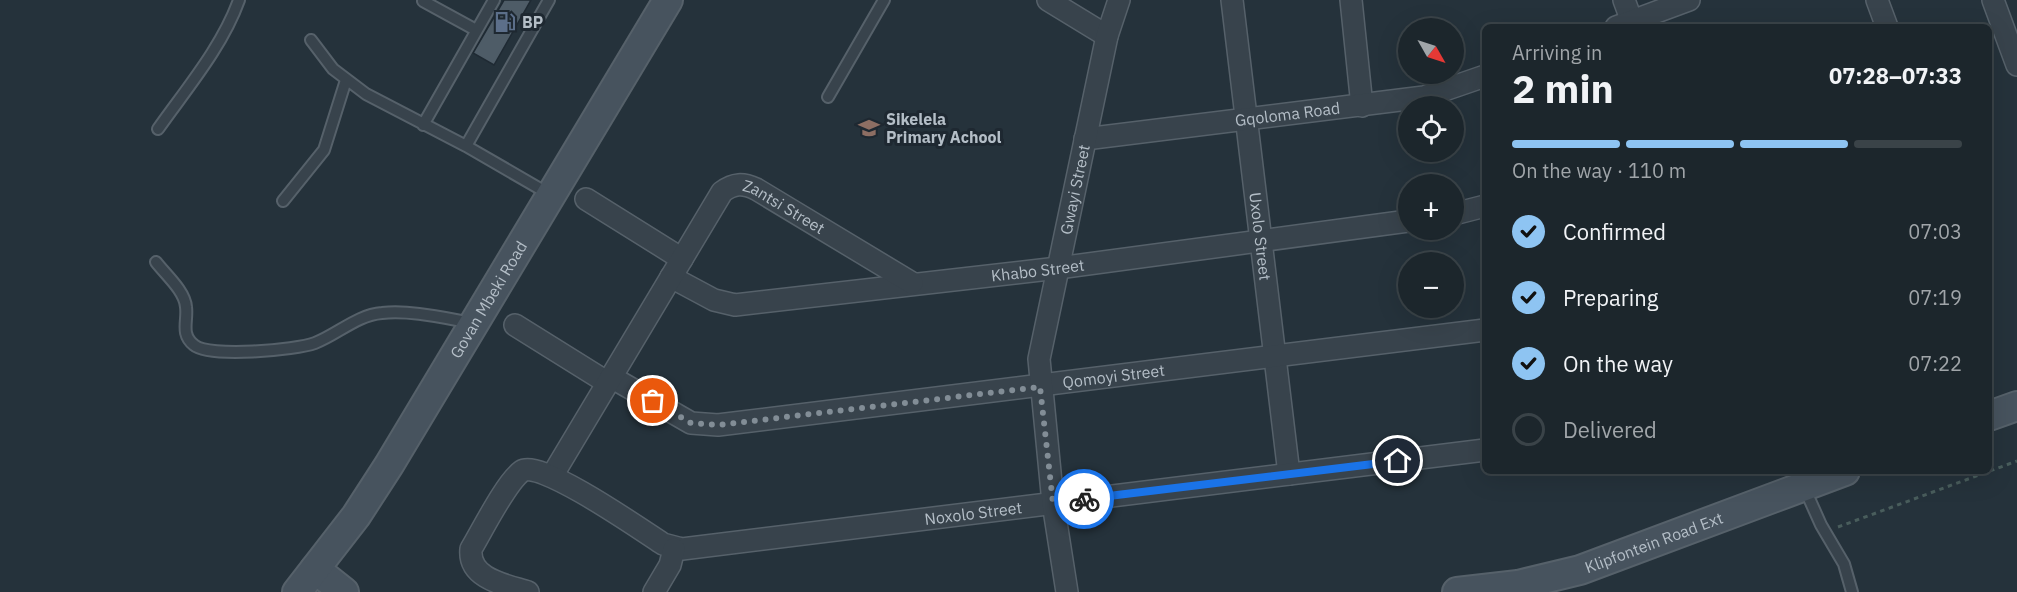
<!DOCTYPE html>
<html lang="en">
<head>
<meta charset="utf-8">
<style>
	:root { --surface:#1c262c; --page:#293238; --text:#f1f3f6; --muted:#a0a5a9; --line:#3a4348; --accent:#8ec4f2 }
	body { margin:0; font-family:"IBM Plex Sans",sans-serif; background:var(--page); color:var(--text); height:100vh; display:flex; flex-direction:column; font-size:22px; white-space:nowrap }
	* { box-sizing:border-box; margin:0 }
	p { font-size:20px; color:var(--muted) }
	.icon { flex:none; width:33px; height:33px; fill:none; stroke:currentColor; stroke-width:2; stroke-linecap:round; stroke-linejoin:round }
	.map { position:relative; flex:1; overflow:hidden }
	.panel { position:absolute; left:1482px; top:24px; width:510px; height:450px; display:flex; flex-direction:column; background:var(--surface); border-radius:9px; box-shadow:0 6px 24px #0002,0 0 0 2px var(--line) }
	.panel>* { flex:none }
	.needle { width:39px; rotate:129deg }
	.controls { position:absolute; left:1398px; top:18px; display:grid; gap:12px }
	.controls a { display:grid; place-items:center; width:66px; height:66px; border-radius:50%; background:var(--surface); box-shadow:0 6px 24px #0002,0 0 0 2px var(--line); font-size:30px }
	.pin { position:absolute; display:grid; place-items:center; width:51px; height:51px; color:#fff; margin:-26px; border:3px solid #fff; border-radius:50%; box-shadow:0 2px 6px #0007 }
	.courier { position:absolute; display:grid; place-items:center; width:60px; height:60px; margin:-30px; border:4px solid #1a73e8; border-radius:50%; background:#fff; color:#222; box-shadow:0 2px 8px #0007 }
	.summary em { font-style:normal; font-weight:700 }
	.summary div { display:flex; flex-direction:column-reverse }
	.summary { display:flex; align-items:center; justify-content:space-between; height:102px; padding:0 30px }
	h1 { font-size:39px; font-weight:700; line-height:45px }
	.bar { display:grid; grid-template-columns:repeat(4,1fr); gap:9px 6px; align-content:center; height:72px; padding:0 30px }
	.bar i { height:8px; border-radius:4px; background:var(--line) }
	.bar .selected { background:var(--accent) }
	.bar p { grid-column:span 4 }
	ol { padding:0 30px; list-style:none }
	li { display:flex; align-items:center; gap:18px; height:66px }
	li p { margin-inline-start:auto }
	li .icon { padding:6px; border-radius:50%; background:var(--accent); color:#111; stroke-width:4 }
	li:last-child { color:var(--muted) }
	li i { width:33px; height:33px; border:3px solid var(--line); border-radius:50% }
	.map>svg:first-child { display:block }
	.building { fill:#4e5c67; stroke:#1f2a33; stroke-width:1.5 }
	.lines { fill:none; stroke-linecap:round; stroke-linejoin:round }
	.lane-casing { stroke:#56616a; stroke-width:14 }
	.street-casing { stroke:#56616a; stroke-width:24 }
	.secondary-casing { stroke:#56616a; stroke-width:32 }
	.path { stroke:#495d5c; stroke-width:3; stroke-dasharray:4.5 4.5; stroke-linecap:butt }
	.lane { stroke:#38434c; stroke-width:10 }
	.street { stroke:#38434c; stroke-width:21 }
	.secondary { stroke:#47535e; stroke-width:28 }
	.done { stroke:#828d96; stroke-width:6; stroke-dasharray:0 10.8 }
	.route { stroke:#1a73e8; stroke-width:8 }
	.labels { text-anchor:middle; stroke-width:6; stroke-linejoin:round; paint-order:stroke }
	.poi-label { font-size:16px; font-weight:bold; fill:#b4bec7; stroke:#1e2831; text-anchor:start }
	.street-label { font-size:16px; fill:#b4bec7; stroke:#1e2831 }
</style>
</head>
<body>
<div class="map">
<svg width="2017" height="592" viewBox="0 0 2017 592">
	<rect width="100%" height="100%" fill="#25323b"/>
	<!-- building -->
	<path class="building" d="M 504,0 L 531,0 L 494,65 L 473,53 Z"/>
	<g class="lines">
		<defs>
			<path id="lane" d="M 549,0 L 466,146 L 549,194
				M 423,1 L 476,30
				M 311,40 L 333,69 L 366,94 L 466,146
				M 828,97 L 884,0
				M 423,125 L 494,0
				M 158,129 C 187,88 222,47 239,0
				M 283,201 L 324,150 L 346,80
				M 156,262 C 165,274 185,291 186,307 C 188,321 180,334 194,345 C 209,358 296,350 315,343 C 338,334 357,315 382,313 C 411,310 444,318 473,323
				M 1804,487 L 1821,525 L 1844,564 L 1852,592"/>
			<g id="street">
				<path d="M 1048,0 L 1107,36"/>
				<path id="s1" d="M 1232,0 L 1289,474"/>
				<path d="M 1351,0 L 1362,106"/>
				<path d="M 1624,0 L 1634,27"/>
				<path d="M 1877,0 L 1887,27"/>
				<path d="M 1993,0 L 2017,65"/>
				<path d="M 1616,27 L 1689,0"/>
				<path id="s2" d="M 1085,139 L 1424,97 L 1485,76"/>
				<path d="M 586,199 L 682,259"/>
				<path d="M 1454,214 L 1485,206"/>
				<path id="s3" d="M 671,277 L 714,300 L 735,305 L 1058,268 L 1408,221"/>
				<path d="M 515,325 L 608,383"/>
				<path id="s4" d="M 611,377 L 691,423 L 718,425 L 1485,330"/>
				<path id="s5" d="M 552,476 L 722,192 C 734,183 743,183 756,189 L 912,283"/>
				<path id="s6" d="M 528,592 C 506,585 468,579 471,549 C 482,531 506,482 522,471 C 540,459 643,531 663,544 L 682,549 L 1485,450"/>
				<path d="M 654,592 L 670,565 L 674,549"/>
				<path id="s7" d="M 1067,592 L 1053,503 L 1039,359 L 1107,36 L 1119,0"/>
			</g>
			<g id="secondary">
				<path d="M 1989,416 L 2017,406"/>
				<path d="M 315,569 L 344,592"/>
				<path id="s8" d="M 297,592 L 356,516 L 389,465 L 668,0"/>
				<path id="s9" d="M 1457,592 L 1518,585 L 1580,570 L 1845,471"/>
			</g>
		</defs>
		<!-- lane casing -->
		<use href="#lane" class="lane-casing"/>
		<!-- street casing -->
		<use href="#street" class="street-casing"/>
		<!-- secondary casing -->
		<use href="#secondary" class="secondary-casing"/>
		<!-- path -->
		<path class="path" d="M 1838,527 L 2017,461"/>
		<!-- lane -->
		<use href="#lane" class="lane"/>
		<!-- street -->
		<use href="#street" class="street"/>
		<!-- secondary -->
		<use href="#secondary" class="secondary"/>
	</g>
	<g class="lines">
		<!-- done -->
		<path class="done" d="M 653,401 L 691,423 L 718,425 L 1040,387 L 1053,503 L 1084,499"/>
		<!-- route -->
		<path class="route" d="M 1084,499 L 1398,461"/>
	</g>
	<!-- icons -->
	<defs>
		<symbol id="fuel-bare" viewBox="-9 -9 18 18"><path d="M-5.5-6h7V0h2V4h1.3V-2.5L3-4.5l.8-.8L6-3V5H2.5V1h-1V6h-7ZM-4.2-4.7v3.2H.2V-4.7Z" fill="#5c6f8a" stroke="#1e2831" stroke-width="2.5" paint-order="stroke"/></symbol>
		<symbol id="school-bare" viewBox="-9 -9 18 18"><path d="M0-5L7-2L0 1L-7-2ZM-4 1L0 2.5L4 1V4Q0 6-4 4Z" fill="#8d6e63" stroke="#1e2831" stroke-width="2.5" paint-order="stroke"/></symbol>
	</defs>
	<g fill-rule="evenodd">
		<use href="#fuel-bare" x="490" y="7" width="30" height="30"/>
		<use href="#school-bare" x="854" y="113" width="30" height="30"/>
	</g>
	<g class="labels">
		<!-- poi labels -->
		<g class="poi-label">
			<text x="522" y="28">BP</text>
			<text x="886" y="125">Sikelela<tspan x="886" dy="18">Primary Achool</tspan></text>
		</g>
		<!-- street labels -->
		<g class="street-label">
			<text dy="6" stroke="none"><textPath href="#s2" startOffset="204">Gqoloma Road</textPath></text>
			<text dy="6" stroke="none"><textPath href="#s7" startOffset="408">Gwayi Street</textPath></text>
			<text dy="6" stroke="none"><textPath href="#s5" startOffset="400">Zantsi Street</textPath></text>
			<text dy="6" stroke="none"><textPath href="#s1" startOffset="238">Uxolo Street</textPath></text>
			<text dy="6" stroke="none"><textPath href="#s3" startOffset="375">Khabo Street</textPath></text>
			<text dy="6" stroke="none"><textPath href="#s8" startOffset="350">Govan Mbeki Road</textPath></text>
			<text dy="6" stroke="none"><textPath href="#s4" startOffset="518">Qomoyi Street</textPath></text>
			<text dy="6" stroke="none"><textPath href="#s6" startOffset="646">Noxolo Street</textPath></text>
			<text dy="6" stroke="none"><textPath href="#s9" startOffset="204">Klipfontein Road Ext</textPath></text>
		</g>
	</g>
</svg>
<div class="controls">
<a><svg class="needle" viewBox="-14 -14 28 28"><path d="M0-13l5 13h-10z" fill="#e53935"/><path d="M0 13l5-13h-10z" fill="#a0a5a9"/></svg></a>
<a><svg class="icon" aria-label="locate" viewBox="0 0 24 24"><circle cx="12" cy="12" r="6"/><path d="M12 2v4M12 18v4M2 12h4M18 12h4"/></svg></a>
<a>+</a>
<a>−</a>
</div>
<div class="pin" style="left:653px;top:401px;background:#ea580c"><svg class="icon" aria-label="bag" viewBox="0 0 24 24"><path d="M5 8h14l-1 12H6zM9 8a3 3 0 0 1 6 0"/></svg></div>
<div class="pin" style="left:1398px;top:461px;background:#1f2937"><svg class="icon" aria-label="home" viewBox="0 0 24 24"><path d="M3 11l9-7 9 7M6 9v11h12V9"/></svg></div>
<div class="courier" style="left:1084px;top:499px"><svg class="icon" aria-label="bike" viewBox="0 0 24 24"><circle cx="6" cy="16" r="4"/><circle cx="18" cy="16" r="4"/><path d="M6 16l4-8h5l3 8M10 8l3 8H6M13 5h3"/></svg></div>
<section class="panel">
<div class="summary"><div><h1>2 min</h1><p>Arriving in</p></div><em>07:28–07:33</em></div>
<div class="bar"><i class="selected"></i><i class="selected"></i><i class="selected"></i><i></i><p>On the way · 110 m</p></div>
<ol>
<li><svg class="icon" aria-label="check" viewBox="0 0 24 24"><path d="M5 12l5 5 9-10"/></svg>Confirmed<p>07:03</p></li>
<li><svg class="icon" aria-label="check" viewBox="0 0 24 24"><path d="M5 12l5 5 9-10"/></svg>Preparing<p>07:19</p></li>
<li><svg class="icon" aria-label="check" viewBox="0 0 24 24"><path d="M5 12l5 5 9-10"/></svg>On the way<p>07:22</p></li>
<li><i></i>Delivered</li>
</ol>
</section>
</div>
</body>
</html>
